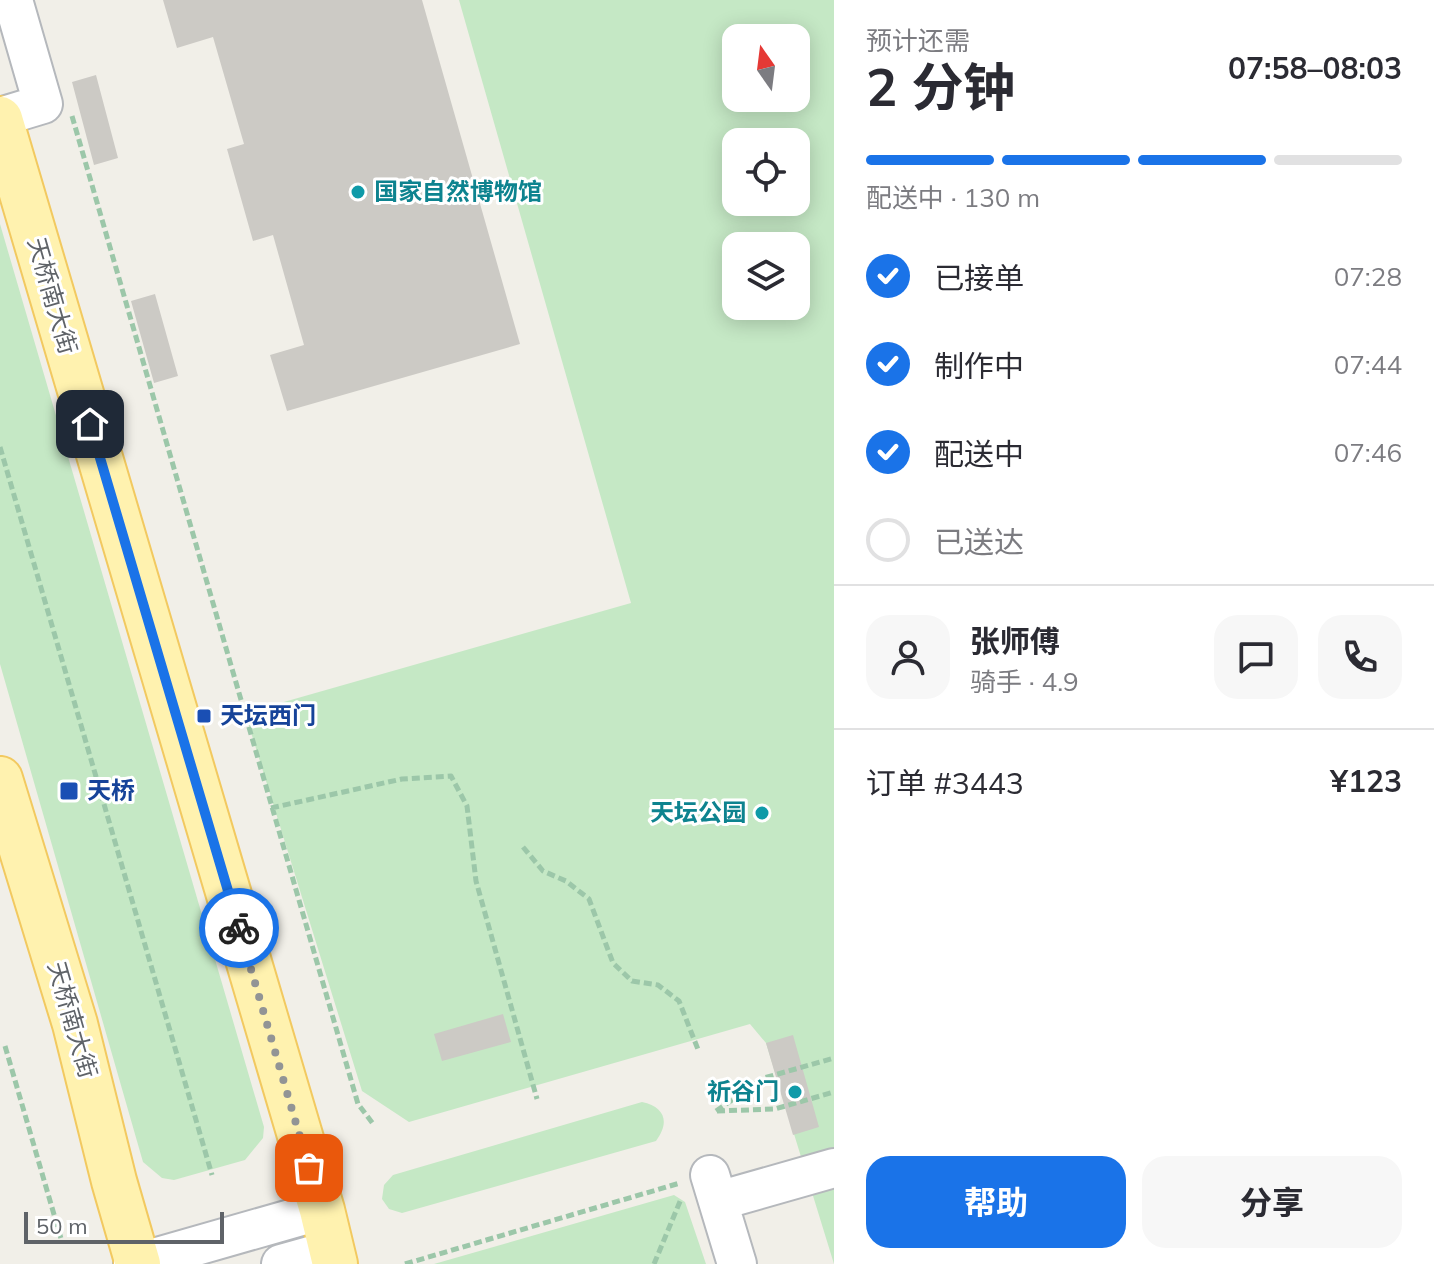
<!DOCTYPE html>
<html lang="zh">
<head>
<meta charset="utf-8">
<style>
	:root { --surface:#fff; --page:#f7f7f7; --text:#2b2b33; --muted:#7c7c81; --line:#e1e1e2; --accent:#1a73e8 }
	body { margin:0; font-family:Mulish,"Noto Sans SC",sans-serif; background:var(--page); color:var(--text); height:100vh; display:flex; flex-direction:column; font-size:30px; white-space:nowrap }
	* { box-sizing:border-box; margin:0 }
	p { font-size:26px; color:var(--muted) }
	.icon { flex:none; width:44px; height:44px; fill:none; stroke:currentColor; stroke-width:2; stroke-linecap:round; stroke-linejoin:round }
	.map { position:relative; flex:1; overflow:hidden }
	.sheet { display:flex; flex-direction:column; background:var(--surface); width:600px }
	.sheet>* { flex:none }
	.needle { width:52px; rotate:346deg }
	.controls { position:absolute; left:722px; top:24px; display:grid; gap:16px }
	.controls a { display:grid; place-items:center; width:88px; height:88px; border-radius:16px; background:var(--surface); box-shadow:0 4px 20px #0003; font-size:40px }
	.scale { position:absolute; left:24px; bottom:20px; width:200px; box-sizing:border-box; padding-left:8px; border:4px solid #5f6368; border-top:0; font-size:22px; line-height:28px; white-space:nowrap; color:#5f6368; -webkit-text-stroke:6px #fff; paint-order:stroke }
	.pin { position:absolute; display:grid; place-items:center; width:68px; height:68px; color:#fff; margin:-34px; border-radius:16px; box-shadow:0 4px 12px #0006 }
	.courier { position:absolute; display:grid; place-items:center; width:80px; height:80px; margin:-40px; border:6px solid #1a73e8; border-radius:50%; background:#fff; color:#222; box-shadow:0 2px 10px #0007 }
	.headline em { font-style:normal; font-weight:700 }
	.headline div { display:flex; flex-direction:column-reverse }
	.headline { display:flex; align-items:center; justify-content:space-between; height:136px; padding:0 32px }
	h1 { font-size:52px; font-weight:700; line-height:60px }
	.bar { display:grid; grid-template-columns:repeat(4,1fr); gap:12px 8px; align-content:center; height:96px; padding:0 32px }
	.bar i { height:10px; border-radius:6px; background:var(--line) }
	.bar .on { background:var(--accent) }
	.bar p { grid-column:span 4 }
	.line { display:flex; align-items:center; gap:20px; padding:0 32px; border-top:2px solid var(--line) }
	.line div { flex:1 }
	.round { display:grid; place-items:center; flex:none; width:84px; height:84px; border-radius:24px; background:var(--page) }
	ol { padding:0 32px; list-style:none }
	li { display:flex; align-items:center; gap:24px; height:88px }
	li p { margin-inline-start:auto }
	li .icon { padding:8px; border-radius:50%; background:var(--accent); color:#fff; stroke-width:4 }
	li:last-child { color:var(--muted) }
	li i { width:44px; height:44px; border:4px solid var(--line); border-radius:50% }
	.primary-button { display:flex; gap:16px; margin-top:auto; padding:16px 32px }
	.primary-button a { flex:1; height:92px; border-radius:24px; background:var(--accent); color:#fff; font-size:32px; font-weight:700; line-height:92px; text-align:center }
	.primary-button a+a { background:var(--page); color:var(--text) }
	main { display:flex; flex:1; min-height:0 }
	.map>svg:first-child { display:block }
	.green { fill:#c5e8c5; fill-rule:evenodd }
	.building { fill:#cccac5 }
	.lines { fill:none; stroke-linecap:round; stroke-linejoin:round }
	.minor-casing { stroke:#b5b8bc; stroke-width:42 }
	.major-casing { stroke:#f2c960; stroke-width:48 }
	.path { stroke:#9cc7a9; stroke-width:5; stroke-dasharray:8 4; stroke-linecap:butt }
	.minor { stroke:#fff; stroke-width:38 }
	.major { stroke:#fff2af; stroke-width:44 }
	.done { stroke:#929495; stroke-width:8; stroke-dasharray:0 14.4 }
	.route { stroke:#1a73e8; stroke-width:10 }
	.culture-dot { fill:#0f9aa8; stroke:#fff; stroke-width:3 }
	.transit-dot { fill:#1a4fb4; stroke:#fff; stroke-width:3 }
	.labels { text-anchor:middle; stroke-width:6; stroke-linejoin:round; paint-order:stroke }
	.culture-label { font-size:24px; font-weight:bold; fill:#0d838f; stroke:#fff; text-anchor:end }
	.street-label { font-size:24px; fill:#5f6368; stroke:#fff }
	.transit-label { font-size:24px; font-weight:bold; fill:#164399; stroke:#fff; text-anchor:start }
</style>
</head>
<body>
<main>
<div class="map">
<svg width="834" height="1264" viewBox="0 0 834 1264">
	<rect width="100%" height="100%" fill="#f1efe8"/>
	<!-- green -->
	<path class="green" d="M 459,0 L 834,0 L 834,1264 L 766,1043 L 750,1024 L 409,1122 L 362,1091 L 245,713 L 631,603 ZM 736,38 L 796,38 L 796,98 L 736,98 ZM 736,142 L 796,142 L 796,202 L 736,202 ZM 736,246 L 796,246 L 796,306 L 736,306 Z
		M 0,224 L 264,1127 L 263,1138 L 245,1160 L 174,1180 L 162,1178 L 143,1162 L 0,664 Z
		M 642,1102 C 665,1107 670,1122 656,1141 L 402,1213 L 389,1209 L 382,1199 L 384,1185 L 393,1175 Z
		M 674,1195 L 685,1202 L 706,1264 L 434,1264 Z"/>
	<!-- building -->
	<path class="building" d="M 163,0 L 422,0 L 520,344 L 287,411 L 270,355 L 304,345 L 273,235 L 253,241 L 227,149 L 244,144 L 213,37 L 177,48 Z
		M 96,75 L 118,158 L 94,165 L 72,82 Z
		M 155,294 L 178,376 L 154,383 L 131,301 Z
		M 503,1014 L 511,1042 L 442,1061 L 434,1034 Z
		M 793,1035 L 819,1127 L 793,1135 L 766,1043 Z"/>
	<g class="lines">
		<defs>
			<path id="minor" d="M 0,117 L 43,104 L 13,0
				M 710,1175 L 737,1264
				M 718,1201 L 834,1168
				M 133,1264 L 322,1210
				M 281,1264 L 331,1250"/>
			<path id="major" d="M 0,119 L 322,1210 L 335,1264
				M 0,779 L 75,1024 L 114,1181 L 138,1264"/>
		</defs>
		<!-- minor casing -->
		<use href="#minor" class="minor-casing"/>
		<!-- major casing -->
		<use href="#major" class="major-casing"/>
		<!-- path -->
		<path class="path" d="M 72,116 L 358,1104 L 374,1125
			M 0,447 L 212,1175
			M 271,808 L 402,779 L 451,776 L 467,806 L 476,881 L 537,1099
			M 523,847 L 543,871 L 566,881 L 589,899 L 613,963 L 632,981 L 658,985 L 679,1001 L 699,1052
			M 5,1046 L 62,1242
			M 716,1111 L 764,1078 L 834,1058
			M 717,1111 L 775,1109 L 834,1092
			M 405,1264 L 680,1183
			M 654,1264 L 681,1199"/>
		<!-- minor -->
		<use href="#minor" class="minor"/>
		<!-- major -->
		<use href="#major" class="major"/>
	</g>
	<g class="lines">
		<!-- done -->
		<path class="done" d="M 239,928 L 309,1168"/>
		<!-- route -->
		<path class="route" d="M 90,424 L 239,928"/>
	</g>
	<!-- markers -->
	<g class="culture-dot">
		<circle cx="358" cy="192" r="8"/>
		<circle cx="762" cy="813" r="8"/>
		<circle cx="795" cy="1092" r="8"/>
	</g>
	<g class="transit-dot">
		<rect x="196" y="708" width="16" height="16" rx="4"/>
		<rect x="59" y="781" width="20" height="20" rx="4"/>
	</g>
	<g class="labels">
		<!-- culture labels -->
		<g class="culture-label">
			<text x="374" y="200" text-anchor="start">国家自然博物馆</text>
			<text x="746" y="821">天坛公园</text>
			<text x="779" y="1100">祈谷门</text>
		</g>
		<!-- street labels -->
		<g class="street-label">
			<text transform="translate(52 296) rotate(74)" y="8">天桥南大街</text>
			<text transform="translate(72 1020) rotate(74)" y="8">天桥南大街</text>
		</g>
		<!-- transit labels -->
		<g class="transit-label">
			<text x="220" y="724">天坛西门</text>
			<text x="87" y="799">天桥</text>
		</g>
	</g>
</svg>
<div class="controls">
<a><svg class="needle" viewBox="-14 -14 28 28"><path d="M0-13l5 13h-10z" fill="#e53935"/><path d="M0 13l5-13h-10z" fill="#7c7c81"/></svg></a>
<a><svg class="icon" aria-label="locate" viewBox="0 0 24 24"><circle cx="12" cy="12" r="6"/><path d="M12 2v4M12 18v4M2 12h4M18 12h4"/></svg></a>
<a><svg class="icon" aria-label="layers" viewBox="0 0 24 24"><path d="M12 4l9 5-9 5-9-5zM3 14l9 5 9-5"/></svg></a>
</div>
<div class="scale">50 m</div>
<div class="pin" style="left:309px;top:1168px;background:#ea580c"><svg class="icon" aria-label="bag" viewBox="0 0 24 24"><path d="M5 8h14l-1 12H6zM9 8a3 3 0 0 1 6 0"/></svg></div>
<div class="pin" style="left:90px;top:424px;background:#1f2937"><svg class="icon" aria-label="home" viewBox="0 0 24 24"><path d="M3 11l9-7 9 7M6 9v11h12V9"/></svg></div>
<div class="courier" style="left:239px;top:928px"><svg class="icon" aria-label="bike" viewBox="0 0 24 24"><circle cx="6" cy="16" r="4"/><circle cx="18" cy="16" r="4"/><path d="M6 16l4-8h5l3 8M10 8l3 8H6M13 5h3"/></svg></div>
</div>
<section class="sheet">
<div class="headline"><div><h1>2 分钟</h1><p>预计还需</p></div><em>07:58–08:03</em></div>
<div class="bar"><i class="on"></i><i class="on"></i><i class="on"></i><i></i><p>配送中 · 130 m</p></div>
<ol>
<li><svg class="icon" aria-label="check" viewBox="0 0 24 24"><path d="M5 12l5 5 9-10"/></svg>已接单<p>07:28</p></li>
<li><svg class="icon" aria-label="check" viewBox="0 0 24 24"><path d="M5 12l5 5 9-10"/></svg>制作中<p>07:44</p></li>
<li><svg class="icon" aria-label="check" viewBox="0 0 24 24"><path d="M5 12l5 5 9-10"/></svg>配送中<p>07:46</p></li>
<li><i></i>已送达</li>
</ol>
<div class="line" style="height:144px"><a class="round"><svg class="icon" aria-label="person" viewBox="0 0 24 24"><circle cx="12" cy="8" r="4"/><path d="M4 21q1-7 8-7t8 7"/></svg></a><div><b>张师傅</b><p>骑手 · 4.9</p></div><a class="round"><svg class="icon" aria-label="chat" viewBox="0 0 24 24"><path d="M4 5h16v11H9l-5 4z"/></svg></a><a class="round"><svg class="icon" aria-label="phone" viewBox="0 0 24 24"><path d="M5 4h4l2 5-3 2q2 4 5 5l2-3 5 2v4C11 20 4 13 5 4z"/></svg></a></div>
<div class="line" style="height:104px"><div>订单 #3443</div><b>¥123</b></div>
<div class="primary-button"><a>帮助</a><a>分享</a></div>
</section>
</main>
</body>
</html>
